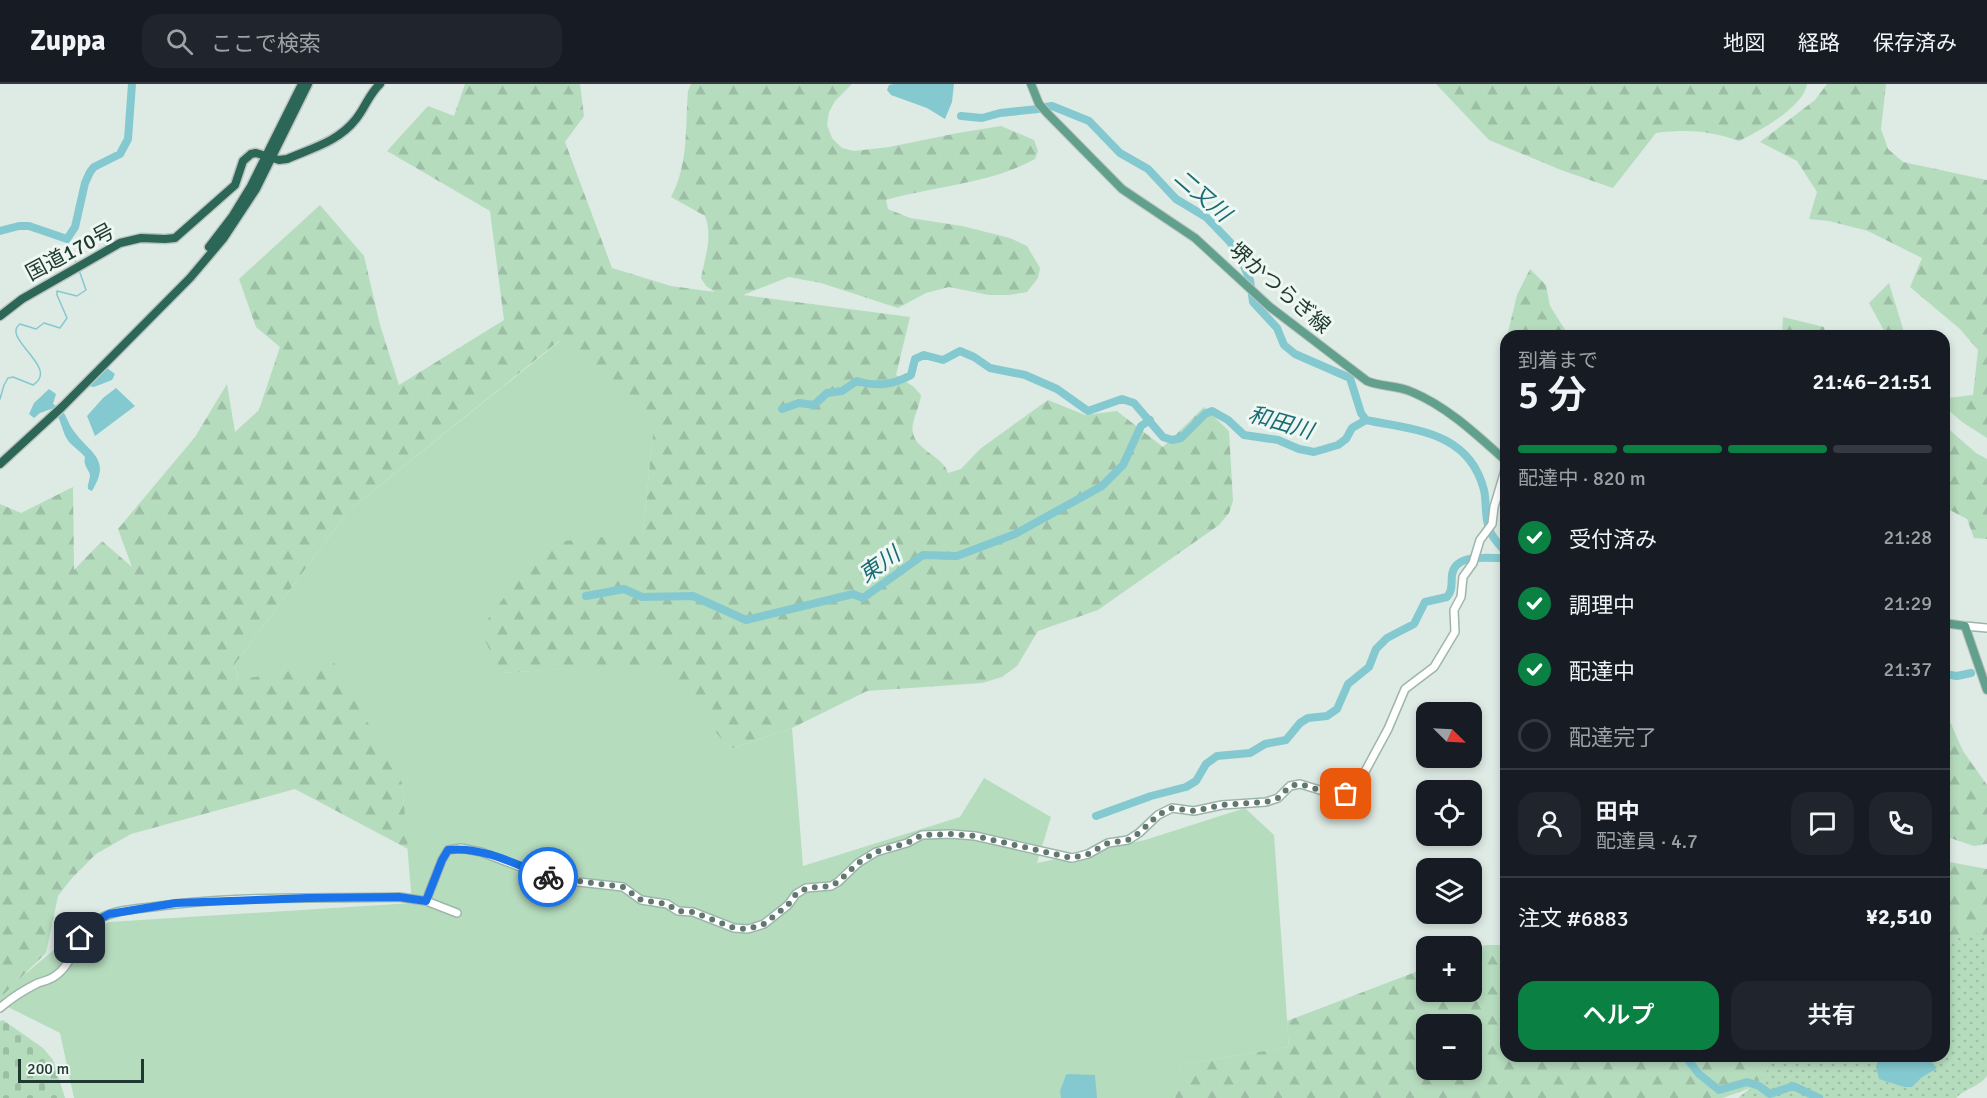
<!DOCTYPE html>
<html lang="ja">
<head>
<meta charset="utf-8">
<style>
	:root { --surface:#171b24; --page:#20242c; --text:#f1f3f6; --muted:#9ea1a6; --line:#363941; --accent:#0b8043 }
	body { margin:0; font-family:Signika,"Noto Sans JP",sans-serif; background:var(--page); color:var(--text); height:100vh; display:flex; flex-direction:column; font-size:22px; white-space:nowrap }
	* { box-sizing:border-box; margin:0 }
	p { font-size:20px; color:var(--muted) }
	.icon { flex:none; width:33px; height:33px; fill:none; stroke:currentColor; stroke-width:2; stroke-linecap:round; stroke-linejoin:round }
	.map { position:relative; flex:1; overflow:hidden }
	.drawer { position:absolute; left:1500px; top:246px; width:450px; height:732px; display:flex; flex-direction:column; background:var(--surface); border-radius:18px; box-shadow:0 3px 9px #0003 }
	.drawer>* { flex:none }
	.needle { width:39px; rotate:114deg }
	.tools { position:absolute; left:1416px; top:618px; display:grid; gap:12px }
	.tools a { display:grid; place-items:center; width:66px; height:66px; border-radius:12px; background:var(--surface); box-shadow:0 3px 9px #0003; font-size:30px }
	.scale { position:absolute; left:18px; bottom:15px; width:126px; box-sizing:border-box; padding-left:6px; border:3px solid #1f3931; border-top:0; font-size:16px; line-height:21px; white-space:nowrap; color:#1f3931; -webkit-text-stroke:4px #eef7f2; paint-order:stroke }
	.pin { position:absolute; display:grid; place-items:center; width:51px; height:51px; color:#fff; margin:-26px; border-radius:12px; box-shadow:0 3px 9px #0006 }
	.courier { position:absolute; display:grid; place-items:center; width:60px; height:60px; margin:-30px; border:4px solid #1a73e8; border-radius:50%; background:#fff; color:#222; box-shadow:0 2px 8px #0007 }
	.summary em { font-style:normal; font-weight:600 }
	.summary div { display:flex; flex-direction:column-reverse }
	.summary { display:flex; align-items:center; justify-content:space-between; height:102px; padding:0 18px }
	h1 { font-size:39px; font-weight:600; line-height:45px }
	.bar { display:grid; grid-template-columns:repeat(4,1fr); gap:9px 6px; align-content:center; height:72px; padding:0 18px }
	.bar i { height:8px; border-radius:4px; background:var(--line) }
	.bar .selected { background:var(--accent) }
	.bar p { grid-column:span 4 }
	.line { display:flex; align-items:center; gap:15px; padding:0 18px; border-top:2px solid var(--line) }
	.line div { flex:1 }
	.round { display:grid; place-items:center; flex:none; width:63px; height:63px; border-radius:18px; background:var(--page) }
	ol { padding:0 18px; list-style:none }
	li { display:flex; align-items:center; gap:18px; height:66px }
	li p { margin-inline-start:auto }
	li .icon { padding:6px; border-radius:50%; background:var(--accent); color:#fff; stroke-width:4 }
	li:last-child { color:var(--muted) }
	li i { width:33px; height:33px; border:3px solid var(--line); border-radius:50% }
	.action { display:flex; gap:12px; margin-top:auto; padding:12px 18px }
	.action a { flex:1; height:69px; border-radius:18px; background:var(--accent); color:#fff; font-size:24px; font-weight:600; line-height:69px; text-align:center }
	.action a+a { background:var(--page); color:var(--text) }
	header { display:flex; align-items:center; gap:36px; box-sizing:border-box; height:84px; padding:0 30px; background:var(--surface); border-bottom:2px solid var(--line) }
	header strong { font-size:28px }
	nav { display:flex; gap:33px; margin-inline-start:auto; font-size:21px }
	.search { width:420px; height:54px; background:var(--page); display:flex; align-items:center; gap:15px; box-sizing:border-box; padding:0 21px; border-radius:18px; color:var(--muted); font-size:22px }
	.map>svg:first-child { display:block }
	.green { fill:#b6dcbe }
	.forest { fill:url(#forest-firs); fill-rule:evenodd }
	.cemetery { fill:url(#cemetery-stones) }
	.park { fill:url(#park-dots) }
	.water { fill:#84c9d0 }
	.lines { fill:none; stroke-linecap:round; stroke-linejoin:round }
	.stream { stroke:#84c9d0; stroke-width:1.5 }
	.river { stroke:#84c9d0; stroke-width:8 }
	.secondary-casing { stroke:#9db6ab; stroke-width:10 }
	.primary-casing { stroke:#bcc4c1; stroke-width:10 }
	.highway-casing { stroke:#bcc4c1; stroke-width:11 }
	.secondary { stroke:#fff; stroke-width:7 }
	.primary { stroke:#61a08c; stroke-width:8 }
	.highway { stroke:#2b6656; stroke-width:8 }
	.done { stroke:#627770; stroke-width:6; stroke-dasharray:0 10.8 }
	.route { stroke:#1a73e8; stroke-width:8 }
	.labels { text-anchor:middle; stroke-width:6; stroke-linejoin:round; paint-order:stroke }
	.street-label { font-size:21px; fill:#1f3931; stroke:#eef7f2 }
	.water-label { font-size:22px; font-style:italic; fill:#196b75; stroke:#eef7f2 }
</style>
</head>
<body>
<header>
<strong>Zuppa</strong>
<div class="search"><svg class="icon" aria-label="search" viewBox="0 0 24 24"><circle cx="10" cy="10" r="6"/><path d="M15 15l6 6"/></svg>ここで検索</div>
<nav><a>地図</a><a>経路</a><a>保存済み</a></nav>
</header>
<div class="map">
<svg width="1987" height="1014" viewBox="0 0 1987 1014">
	<defs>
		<pattern id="forest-firs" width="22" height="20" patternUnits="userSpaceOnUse" patternTransform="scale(1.5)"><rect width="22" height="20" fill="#b6dcbe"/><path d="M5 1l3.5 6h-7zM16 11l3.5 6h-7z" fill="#9cbea4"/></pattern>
		<pattern id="cemetery-stones" width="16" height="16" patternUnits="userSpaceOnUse" patternTransform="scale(1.5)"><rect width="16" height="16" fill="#b6dcbe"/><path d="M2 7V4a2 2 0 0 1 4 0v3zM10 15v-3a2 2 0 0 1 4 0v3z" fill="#9cbea4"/></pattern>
		<pattern id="park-dots" width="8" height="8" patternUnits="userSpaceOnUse" patternTransform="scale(1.5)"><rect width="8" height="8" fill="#b6dcbe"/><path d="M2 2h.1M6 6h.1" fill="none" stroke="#9cbea4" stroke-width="1.8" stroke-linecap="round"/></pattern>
	</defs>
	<rect width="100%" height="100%" fill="#deeae4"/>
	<!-- green -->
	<path class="green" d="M 560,257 L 653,349 L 643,450 L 544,460 L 501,589 L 657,579 L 730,665 L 792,644 L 803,782 L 960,733 L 984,694 L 1051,733 L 1037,779 L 1145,756 L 1245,724 L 1274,751 L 1289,963 L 1186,980 L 1175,1014 L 74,1014 L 60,949 L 0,919 L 0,911 L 68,854 L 109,838 L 412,819 L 402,699 L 238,596 L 235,580 L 349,426 Z"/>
	<!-- forest -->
	<path class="forest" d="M 465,0 L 580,0 L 584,32 L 565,58 L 612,184 L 671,202 L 715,208 L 706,202 L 701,194 C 705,173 713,153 705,132 L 671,113 C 689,80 685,43 688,7 L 691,0 L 852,0 L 835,17 L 829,28 L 827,41 L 832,54 L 842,64 L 854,67 L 889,63 L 958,49 L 1001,42 L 1034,56 L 1038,67 L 1035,75 C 990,100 934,102 886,116 L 888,125 L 910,134 L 962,142 L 1010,154 L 1027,162 L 1040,184 L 1038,194 L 1027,208 L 1009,211 L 989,211 L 949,203 L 926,209 L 898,224 L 821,199 L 789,193 L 743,211 L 910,233 L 896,291 L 914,303 L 921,311 C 920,323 910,339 913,349 C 916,366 944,373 948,389 L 961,385 L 980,365 L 1048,316 L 1085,331 L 1117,327 L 1163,363 L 1204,323 L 1229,347 L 1233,417 L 1229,429 L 1219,441 L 1098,526 L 1038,547 L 1017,582 L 1002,593 L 982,599 L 867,607 L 792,644 L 730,665 L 657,580 L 501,589 L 480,546 L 544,459 L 643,449 L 653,349 L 559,257 L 349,426 L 235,580 L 238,596 L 334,579 L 402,699 L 408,765 L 295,705 L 131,750 L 96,770 L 72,794 L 58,812 L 46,869 L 0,914 L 0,420 L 21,429 L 73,403 L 74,486 L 102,457 L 132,483 L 118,445 L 195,353 L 227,300 L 235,348 L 259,326 L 280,263 L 256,243 L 239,195 L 320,121 L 364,172 L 380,241 L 399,301 L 504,236 L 490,127 L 387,67 L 428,22 L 454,32 Z
		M 1436,0 L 1807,0 C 1804,23 1759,47 1739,57 C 1710,47 1688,45 1656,49 L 1613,104 L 1561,86 L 1489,56 Z
		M 1827,0 L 1886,0 L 1881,45 L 1888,65 L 1903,78 L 1987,96 L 1987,354 L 1962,338 L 1946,324 L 1948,314 L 1973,311 L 1978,266 L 1960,245 L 1910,203 L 1922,174 L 1868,147 L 1829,137 L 1809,135 L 1817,108 L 1797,77 L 1760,58 L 1815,16 Z
		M 1530,185 L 1546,201 L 1550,222 L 1569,252 L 1507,252 L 1517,211 Z
		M 1889,199 L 1904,248 L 1908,252 L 1887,252 L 1869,219 Z
		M 1783,233 L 1824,243 L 1826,252 L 1782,252 Z
		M 1944,341 L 1976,369 L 1987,375 L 1987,455 L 1974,454 L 1967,435 L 1944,423 Z
		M 1944,634 L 1951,640 L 1963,667 L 1987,701 L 1987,760 L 1974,762 L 1944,752 Z
		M 1944,777 L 1987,785 L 1987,868 L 1957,865 L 1944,859 Z
		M 1486,861 L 1506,861 L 1506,972 L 1652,972 L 1677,978 L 1680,972 L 1816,972 L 1821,978 L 1723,1014 L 1175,1014 L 1185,980 L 1289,963 L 1287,937 L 1426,884 L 1426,908 L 1472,908 L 1472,867 ZM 1426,940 L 1472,940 L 1472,986 L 1426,986 Z"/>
	<!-- cemetery -->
	<path class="cemetery" d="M 3,936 L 43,964 L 53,976 L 65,1014 L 0,1014 L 0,937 Z"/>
	<!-- park -->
	<path class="park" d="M 1974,848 L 1987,857 L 1987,992 C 1979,1003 1965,1004 1956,1014 L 1738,1014 C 1755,1001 1767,993 1774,972 L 1944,972 L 1944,863 C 1957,859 1957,851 1974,848 Z"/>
	<!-- water -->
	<path class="water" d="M 894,0 L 954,0 L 952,18 L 945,35 L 927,24 L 891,11 L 887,6 L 889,1 Z
		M 107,284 L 115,290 L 112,296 L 94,303 L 88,302 Z
		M 116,304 L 135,322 L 95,352 L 87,332 L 103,314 Z
		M 49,305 L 56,310 L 53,320 C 67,327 65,334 73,346 C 90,370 112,374 92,407 L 88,405 C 87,401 90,396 90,391 C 88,384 83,382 85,373 C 80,367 75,364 70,359 C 60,347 63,334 51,325 L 40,329 L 34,334 L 29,330 L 34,319 Z
		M 1879,972 L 1926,972 L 1937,984 L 1921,994 L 1912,1003 L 1904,1003 L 1879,995 L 1876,983 Z
		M 1068,990 L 1095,991 L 1097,1014 L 1061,1014 L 1060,1007 L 1066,991 Z"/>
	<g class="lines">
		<!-- stream -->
		<path class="stream" d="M 67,155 L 76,179
			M 0,315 L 4,301 L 8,294 L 13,293 L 33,301 C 61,284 0,254 20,240 L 36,245 L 44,239 L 60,244 L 67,234 L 57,211 L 57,207 L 77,212 L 86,206 L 79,186"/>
		<!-- river -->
		<path class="river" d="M 1046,23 L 1052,22 L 1089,37 L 1120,69 L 1148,85 L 1176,115 L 1206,133 L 1230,158 L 1239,171 L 1250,196 L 1253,218 L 1277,244 L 1284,261 L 1295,270 L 1350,294 L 1361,329 L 1366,336
			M 961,32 L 982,34 L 1000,29 L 1038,25
			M 0,147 L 19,142 L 29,142 L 67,155 L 75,143 L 85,99 L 90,88 L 94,83 L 120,70 L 128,55 L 132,0
			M 782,325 L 799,319 L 814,321 L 827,309 L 842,307 L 857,297 C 877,303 893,301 911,291 L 915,275 L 924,271 L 943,276 L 960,267 L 974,273 L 990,284 L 1025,291 L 1057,305 L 1088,327 L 1122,315 L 1134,319 L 1163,353 L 1172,356 L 1181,354 L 1205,330 L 1212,327 L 1228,336 L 1244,351 L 1278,356 L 1299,365 L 1314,368 L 1338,361 L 1346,355 L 1352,344 L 1366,336 C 1414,346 1469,347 1484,406 C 1487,419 1484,434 1490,447 C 1493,455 1501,462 1506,469
			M 586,512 L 624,505 L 642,513 L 693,512 L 746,536 L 853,510 L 863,514 L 923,471 L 957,472 L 1015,450 L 1102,402 L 1123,381 L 1141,342 L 1150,336
			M 1944,590 L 1957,592 L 1971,589
			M 1096,732 L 1151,712 L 1186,703 L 1196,697 L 1206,680 L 1217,672 L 1250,669 L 1265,660 L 1286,656 L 1300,639 L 1308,634 L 1327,632 L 1337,625 L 1348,600 L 1369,583 L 1376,565 L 1387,554 L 1414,540 L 1425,518 L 1447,513 C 1453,506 1451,500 1452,491 C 1455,468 1490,475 1506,474
			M 1685,972 L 1699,990 L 1719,1006 L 1747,998 L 1759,1002 L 1770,1010 L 1793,1002 L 1819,1014"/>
		<defs>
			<path id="secondary" d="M 1965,542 L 1987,544
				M 426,817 L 442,776 L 448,766 L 461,764 L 481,768 L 552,795 L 623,803 L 641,816 L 667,820 L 678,827 L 693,828 L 734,844 L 748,845 L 764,840 L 788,821 L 796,810 L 806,804 L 831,802 L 838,798 L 858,779 L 876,768 L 907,759 L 922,751 L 951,750 L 975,752 L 1072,774 L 1088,770 L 1108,759 L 1128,756 L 1139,749 L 1158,731 L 1172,724 L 1194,727 L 1222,721 L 1266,718 L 1278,714 L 1290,702 L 1300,700 L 1323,707 L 1351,709 L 1355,706 L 1388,645 L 1405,605 L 1434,583 L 1455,548 L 1454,526 L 1461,513 L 1463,493 L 1473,479 L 1480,456 L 1492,440 L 1494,423 L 1506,383
				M 0,924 C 11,914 24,906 38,899 C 44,897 50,896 55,892 C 74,880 76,850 99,835 C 115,826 134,825 152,823 C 233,811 317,815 399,813 L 426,817 L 457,829"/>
			<path id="primary" d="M 1031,0 L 1039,20 L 1048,30 L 1122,105 L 1195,154 L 1270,223 L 1367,297 C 1381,303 1397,301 1412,308 C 1448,323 1477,351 1506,377
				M 1944,539 L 1965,542 L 1987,606"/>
			<path id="highway" d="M 209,163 L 232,133 L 251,102 L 302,0
				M 0,232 L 22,215 L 120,159 L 141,154 L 165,155 L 175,154 L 235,101 L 243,77 L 251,70 L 256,69 L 279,76 L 287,75 C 312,64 338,58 356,35 C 365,24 369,10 380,0
				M 0,380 L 62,323 L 190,194 L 223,155 L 256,105 L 308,0"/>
		</defs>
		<!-- secondary casing -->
		<use href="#secondary" class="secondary-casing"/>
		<!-- primary casing -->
		<use href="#primary" class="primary-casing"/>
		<!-- highway casing -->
		<use href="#highway" class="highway-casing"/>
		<!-- secondary -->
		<use href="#secondary" class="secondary"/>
		<!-- primary -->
		<use href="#primary" class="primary"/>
		<!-- highway -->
		<use href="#highway" class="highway"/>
	</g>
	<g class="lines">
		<!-- done -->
		<path class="done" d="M 548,793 L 623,803 L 641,816 L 667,820 L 678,827 L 693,828 L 734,844 L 748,845 L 764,840 L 788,821 L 796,810 L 807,804 L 831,802 L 838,798 L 858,779 L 876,768 L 907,759 L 922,751 L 951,750 L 975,752 L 1072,774 L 1088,770 L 1108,759 L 1128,756 L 1139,749 L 1158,731 L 1172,724 L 1194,727 L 1222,721 L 1266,718 L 1278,714 L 1290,702 L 1300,700 L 1323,707 L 1346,710"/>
		<!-- route -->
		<path class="route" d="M 80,854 L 96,837 L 109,830 L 176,819 L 308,814 L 399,813 L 426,817 L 442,776 L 448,766 C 482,762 517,781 548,793"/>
	</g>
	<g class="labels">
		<!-- street labels -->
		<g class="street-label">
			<text transform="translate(70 168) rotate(-28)" y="7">国道170号</text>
			<text transform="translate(1280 204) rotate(41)" y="7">堺かつらぎ線</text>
		</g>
		<!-- water labels -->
		<g class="water-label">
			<text transform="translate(1203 111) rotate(41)" y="8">二又川</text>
			<text transform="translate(1281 338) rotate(16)" y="8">和田川</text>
			<text transform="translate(879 480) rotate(-35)" y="8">東川</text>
		</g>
	</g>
</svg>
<div class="tools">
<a><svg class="needle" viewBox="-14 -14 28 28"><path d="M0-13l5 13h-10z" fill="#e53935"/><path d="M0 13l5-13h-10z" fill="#9ea1a6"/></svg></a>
<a><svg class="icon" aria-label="locate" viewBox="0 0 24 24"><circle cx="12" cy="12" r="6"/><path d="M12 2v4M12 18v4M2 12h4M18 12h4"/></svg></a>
<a><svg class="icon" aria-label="layers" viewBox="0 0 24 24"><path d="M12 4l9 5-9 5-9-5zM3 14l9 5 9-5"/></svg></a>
<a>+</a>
<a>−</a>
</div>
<div class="scale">200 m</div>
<div class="pin" style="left:1346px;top:710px;background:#ea580c"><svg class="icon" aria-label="bag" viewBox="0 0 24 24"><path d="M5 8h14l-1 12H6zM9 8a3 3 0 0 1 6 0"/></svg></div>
<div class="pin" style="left:80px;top:854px;background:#1f2937"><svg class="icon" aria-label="home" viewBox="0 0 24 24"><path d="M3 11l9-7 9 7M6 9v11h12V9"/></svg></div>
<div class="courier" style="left:548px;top:793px"><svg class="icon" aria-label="bike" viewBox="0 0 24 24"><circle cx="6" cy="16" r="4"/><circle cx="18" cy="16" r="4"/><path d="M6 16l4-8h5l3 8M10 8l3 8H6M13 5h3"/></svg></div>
<section class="drawer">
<div class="summary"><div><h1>5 分</h1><p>到着まで</p></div><em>21:46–21:51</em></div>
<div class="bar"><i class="selected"></i><i class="selected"></i><i class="selected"></i><i></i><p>配達中 · 820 m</p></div>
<ol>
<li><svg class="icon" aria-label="check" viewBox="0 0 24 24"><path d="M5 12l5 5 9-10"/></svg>受付済み<p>21:28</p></li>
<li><svg class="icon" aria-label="check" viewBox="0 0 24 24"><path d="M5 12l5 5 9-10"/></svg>調理中<p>21:29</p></li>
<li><svg class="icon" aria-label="check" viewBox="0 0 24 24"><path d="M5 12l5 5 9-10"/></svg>配達中<p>21:37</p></li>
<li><i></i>配達完了</li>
</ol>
<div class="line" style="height:108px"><a class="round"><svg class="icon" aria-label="person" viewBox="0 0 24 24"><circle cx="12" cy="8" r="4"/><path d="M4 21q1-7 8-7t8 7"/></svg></a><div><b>田中</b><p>配達員 · 4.7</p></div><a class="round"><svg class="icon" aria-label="chat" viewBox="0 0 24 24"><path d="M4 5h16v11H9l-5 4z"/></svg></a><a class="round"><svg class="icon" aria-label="phone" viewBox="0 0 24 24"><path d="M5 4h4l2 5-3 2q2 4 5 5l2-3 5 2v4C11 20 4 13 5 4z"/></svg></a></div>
<div class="line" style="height:78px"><div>注文 #6883</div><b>¥2,510</b></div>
<div class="action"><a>ヘルプ</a><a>共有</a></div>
</section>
</div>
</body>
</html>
